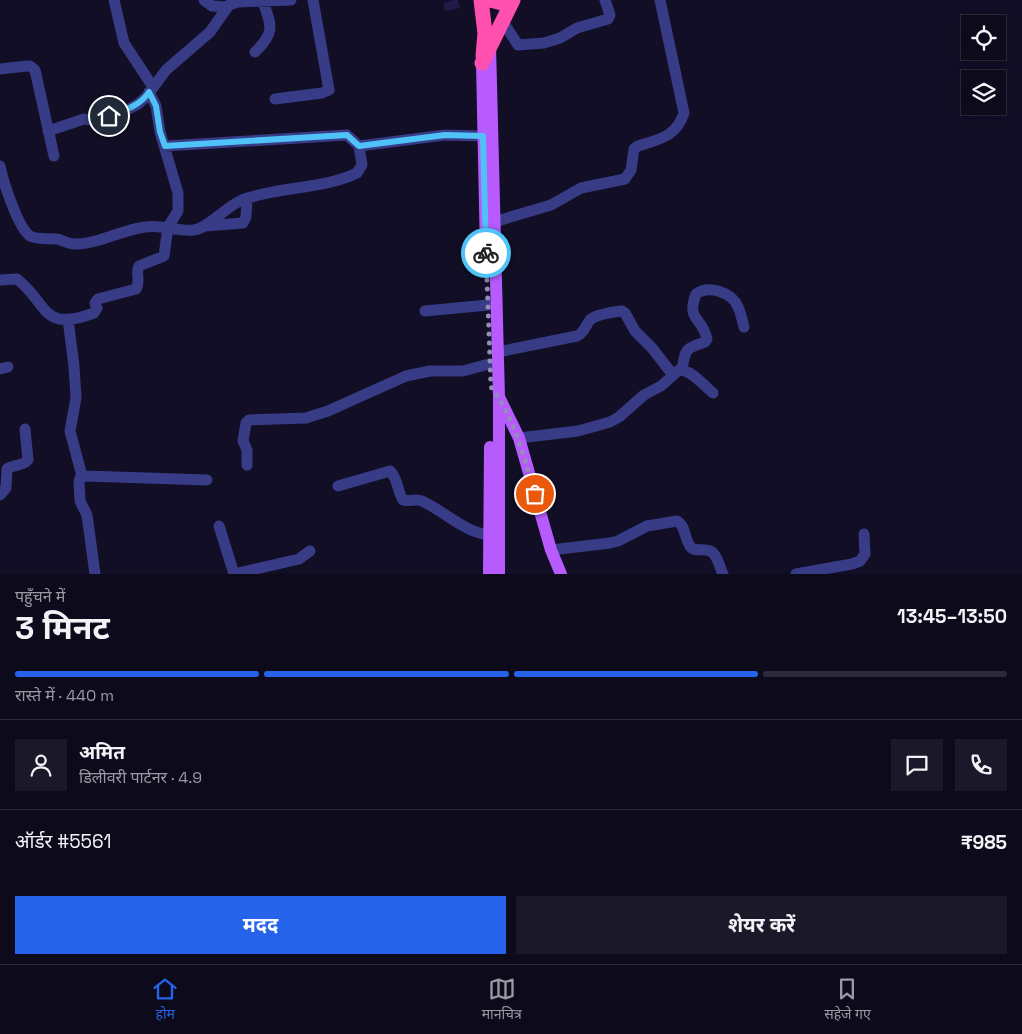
<!DOCTYPE html>
<html lang="hi">
<head>
<meta charset="utf-8">
<style>
	:root { --surface:#0d0a1c; --page:#1b1829; --text:#f1f3f6; --muted:#9a9aa3; --line:#2d2b3b; --accent:#2563eb }
	body { margin:0; font-family:"Space Grotesk","Noto Sans Devanagari",sans-serif; background:var(--page); color:var(--text); height:100vh; display:flex; flex-direction:column; font-size:19px; white-space:nowrap }
	* { box-sizing:border-box; margin:0 }
	p { font-size:16px; color:var(--muted) }
	.icon { flex:none; width:28px; height:28px; fill:none; stroke:currentColor; stroke-width:2; stroke-linecap:round; stroke-linejoin:round }
	.map { position:relative; height:574px; overflow:hidden }
	.drawer { display:flex; flex-direction:column; background:var(--surface); flex:1 }
	.drawer>* { flex:none }
	.tools { position:absolute; left:961px; top:15px; display:grid; gap:10px }
	.tools a { display:grid; place-items:center; width:45px; height:45px; border-radius:0px; background:var(--surface); box-shadow:0 2px 12px #0003,0 0 0 1px var(--line); font-size:25px }
	.pin { position:absolute; display:grid; place-items:center; width:42px; height:42px; color:#fff; margin:-21px; border:2px solid #fff; border-radius:50%; box-shadow:0 1px 5px #0007 }
	.courier { position:absolute; display:grid; place-items:center; width:50px; height:50px; margin:-25px; border:4px solid #4fc3f7; border-radius:50%; background:#fff; color:#222; box-shadow:0 1px 6px #0007 }
	.headline em { font-style:normal; font-weight:700 }
	.headline div { display:flex; flex-direction:column-reverse }
	.headline { display:flex; align-items:center; justify-content:space-between; height:85px; padding:0 15px }
	h1 { font-size:32px; font-weight:700; line-height:38px }
	.bar { display:grid; grid-template-columns:repeat(4,1fr); gap:8px 5px; align-content:center; height:60px; padding:0 15px }
	.bar i { height:6px; border-radius:4px; background:var(--line) }
	.bar .selected { background:var(--accent) }
	.bar p { grid-column:span 4 }
	.line { display:flex; align-items:center; gap:12px; padding:0 15px; border-top:1px solid var(--line) }
	.line div { flex:1 }
	.round { display:grid; place-items:center; flex:none; width:52px; height:52px; border-radius:0px; background:var(--page) }
	.primary-button { display:flex; gap:10px; margin-top:auto; padding:10px 15px }
	.primary-button a { flex:1; height:58px; border-radius:0px; background:var(--accent); color:#fff; font-size:20px; font-weight:700; line-height:58px; text-align:center }
	.primary-button a+a { background:var(--page); color:var(--text) }
	.tabs { display:flex; justify-content:space-around; align-items:center; height:70px; border-top:1px solid var(--line); background:var(--surface); font-size:14px; color:var(--muted) }
	.tabs a { display:grid; justify-items:center; gap:2px }
	.tabs .selected { color:var(--accent) }
	.map>svg:first-child { display:block }
	.building { fill:#201a48 }
	.lines { fill:none; stroke-linecap:round; stroke-linejoin:round }
	.minor { stroke:#383b86; stroke-width:11 }
	.major { stroke:#b75bff; stroke-width:12 }
	.highway { stroke:#ff4faf; stroke-width:15 }
	.done { stroke:#918fb3; stroke-width:5; stroke-dasharray:0 9 }
	.route { stroke:#4fc3f7; stroke-width:6 }
</style>
</head>
<body>
<div class="map">
<svg width="1022" height="574" viewBox="0 0 1022 574">
	<rect width="100%" height="100%" fill="#110e26"/>
	<!-- building -->
	<path class="building" d="M 454,0 L 458,0 L 460,8 L 445,11 L 443,3 Z"/>
	<g class="lines">
		<!-- minor -->
		<path class="minor" d="M 114,0 L 124,43 L 153,87
			M 204,0 L 212,6 L 226,7
			M 503,22 L 518,45 L 544,43 L 560,38 L 577,28 L 608,19 L 610,15 L 605,0
			M 255,52 C 275,33 272,26 263,2
			M 0,69 L 27,66 L 30,66 L 35,70 L 54,156
			M 275,99 L 322,93 L 329,90 L 313,0
			M 48,131 L 84,119 L 98,121 L 127,110 L 138,104 L 147,96 L 166,70 L 210,32 L 229,5 L 238,2 L 291,0
			M 165,146 L 347,135 L 359,146 L 445,135 L 483,136
			M 0,166 C 3,181 18,228 30,236 C 37,240 49,238 57,239 C 63,240 68,244 75,244 C 99,244 121,230 145,227 C 162,224 178,232 194,230 C 209,228 225,207 242,200 C 279,186 321,190 357,173 L 362,165 L 359,146
			M 494,222 L 551,205 L 581,188 L 625,179 L 631,170 L 634,149 L 638,146 C 660,139 676,137 684,113 L 660,0
			M 205,226 L 243,223 L 246,217 L 247,198
			M 0,280 L 17,279 C 49,304 41,333 94,313 L 97,308 L 95,303 L 98,299 L 136,289 C 141,282 135,273 139,266 L 164,256 L 168,227 L 178,211 L 178,193 L 160,132 L 156,106 L 149,92
			M 425,311 L 488,305
			M 68,319 L 74,366 L 76,398 L 70,431 L 82,476
			M 498,352 L 577,336 C 585,332 585,326 590,320 C 596,314 613,312 622,311 L 625,313 L 635,331 L 652,348 L 673,375
			M 0,369 L 8,367
			M 682,369 C 686,348 685,349 705,342 L 707,339 C 702,316 686,321 696,294 C 709,285 732,292 738,307 C 741,313 742,320 744,327
			M 519,438 L 578,431 L 610,422 L 619,417 L 644,395 L 661,386 L 679,370 C 691,369 704,386 713,393
			M 247,465 L 247,450 L 243,441 L 246,423 L 249,420 L 306,418 L 328,411 L 406,376 L 430,371 L 463,371 L 489,364
			M 338,486 L 390,471 C 398,478 397,491 403,500 C 409,502 416,498 422,501 C 448,513 468,537 498,535
			M 0,495 L 6,488 L 7,469 C 13,464 22,467 28,460 L 25,429
			M 219,526 L 234,574
			M 551,550 L 610,543 L 618,541 L 647,526 L 677,521 C 686,526 684,538 690,546 C 694,553 705,547 712,552 C 719,558 719,567 723,574
			M 95,574 L 87,515 L 80,501 L 79,482 L 80,478 L 86,476 L 207,480
			M 234,574 L 299,559 L 310,551
			M 796,574 L 852,564 L 860,561 L 865,554 L 864,534"/>
		<!-- major -->
		<path class="major" d="M 490,45 L 499,398 L 499,574
			M 482,63 L 486,252
			M 500,399 L 519,438 L 551,550 L 561,574
			M 489,574 L 490,447"/>
		<!-- highway -->
		<path class="highway" d="M 481,0 L 485,33 L 483,56
			M 490,0 L 510,5
			M 482,63 L 513,0"/>
	</g>
	<g class="lines">
		<!-- done -->
		<path class="done" d="M 486,253 L 491,387 C 515,419 524,457 535,494"/>
		<!-- route -->
		<path class="route" d="M 109,116 C 123,111 140,106 149,92 L 156,106 L 160,132 L 165,146 L 347,135 L 359,146 L 445,135 L 483,136 L 486,253"/>
	</g>
</svg>
<div class="tools">
<a><svg class="icon" aria-label="locate" viewBox="0 0 24 24"><circle cx="12" cy="12" r="6"/><path d="M12 2v4M12 18v4M2 12h4M18 12h4"/></svg></a>
<a><svg class="icon" aria-label="layers" viewBox="0 0 24 24"><path d="M12 4l9 5-9 5-9-5zM3 14l9 5 9-5"/></svg></a>
</div>
<div class="pin" style="left:535px;top:494px;background:#ea580c"><svg class="icon" aria-label="bag" viewBox="0 0 24 24"><path d="M5 8h14l-1 12H6zM9 8a3 3 0 0 1 6 0"/></svg></div>
<div class="pin" style="left:109px;top:116px;background:#1f2937"><svg class="icon" aria-label="home" viewBox="0 0 24 24"><path d="M3 11l9-7 9 7M6 9v11h12V9"/></svg></div>
<div class="courier" style="left:486px;top:253px"><svg class="icon" aria-label="bike" viewBox="0 0 24 24"><circle cx="6" cy="16" r="4"/><circle cx="18" cy="16" r="4"/><path d="M6 16l4-8h5l3 8M10 8l3 8H6M13 5h3"/></svg></div>
</div>
<section class="drawer">
<div class="headline"><div><h1>3 मिनट</h1><p>पहुँचने में</p></div><em>13:45–13:50</em></div>
<div class="bar"><i class="selected"></i><i class="selected"></i><i class="selected"></i><i></i><p>रास्ते में · 440 m</p></div>
<div class="line" style="height:90px"><a class="round"><svg class="icon" aria-label="person" viewBox="0 0 24 24"><circle cx="12" cy="8" r="4"/><path d="M4 21q1-7 8-7t8 7"/></svg></a><div><b>अमित</b><p>डिलीवरी पार्टनर · 4.9</p></div><a class="round"><svg class="icon" aria-label="chat" viewBox="0 0 24 24"><path d="M4 5h16v11H9l-5 4z"/></svg></a><a class="round"><svg class="icon" aria-label="phone" viewBox="0 0 24 24"><path d="M5 4h4l2 5-3 2q2 4 5 5l2-3 5 2v4C11 20 4 13 5 4z"/></svg></a></div>
<div class="line" style="height:65px"><div>ऑर्डर #5561</div><b>₹985</b></div>
<div class="primary-button"><a>मदद</a><a>शेयर करें</a></div>
</section>
<nav class="tabs">
<a class="selected"><svg class="icon" aria-label="home" viewBox="0 0 24 24"><path d="M3 11l9-7 9 7M6 9v11h12V9"/></svg>होम</a>
<a><svg class="icon" aria-label="map" viewBox="0 0 24 24"><path d="M3 6l6-2 6 2 6-2v14l-6 2-6-2-6 2zM9 4v14M15 6v14"/></svg>मानचित्र</a>
<a><svg class="icon" aria-label="saved" viewBox="0 0 24 24"><path d="M7 4h10v16l-5-4-5 4z"/></svg>सहेजे गए</a>
</nav>
</body>
</html>
